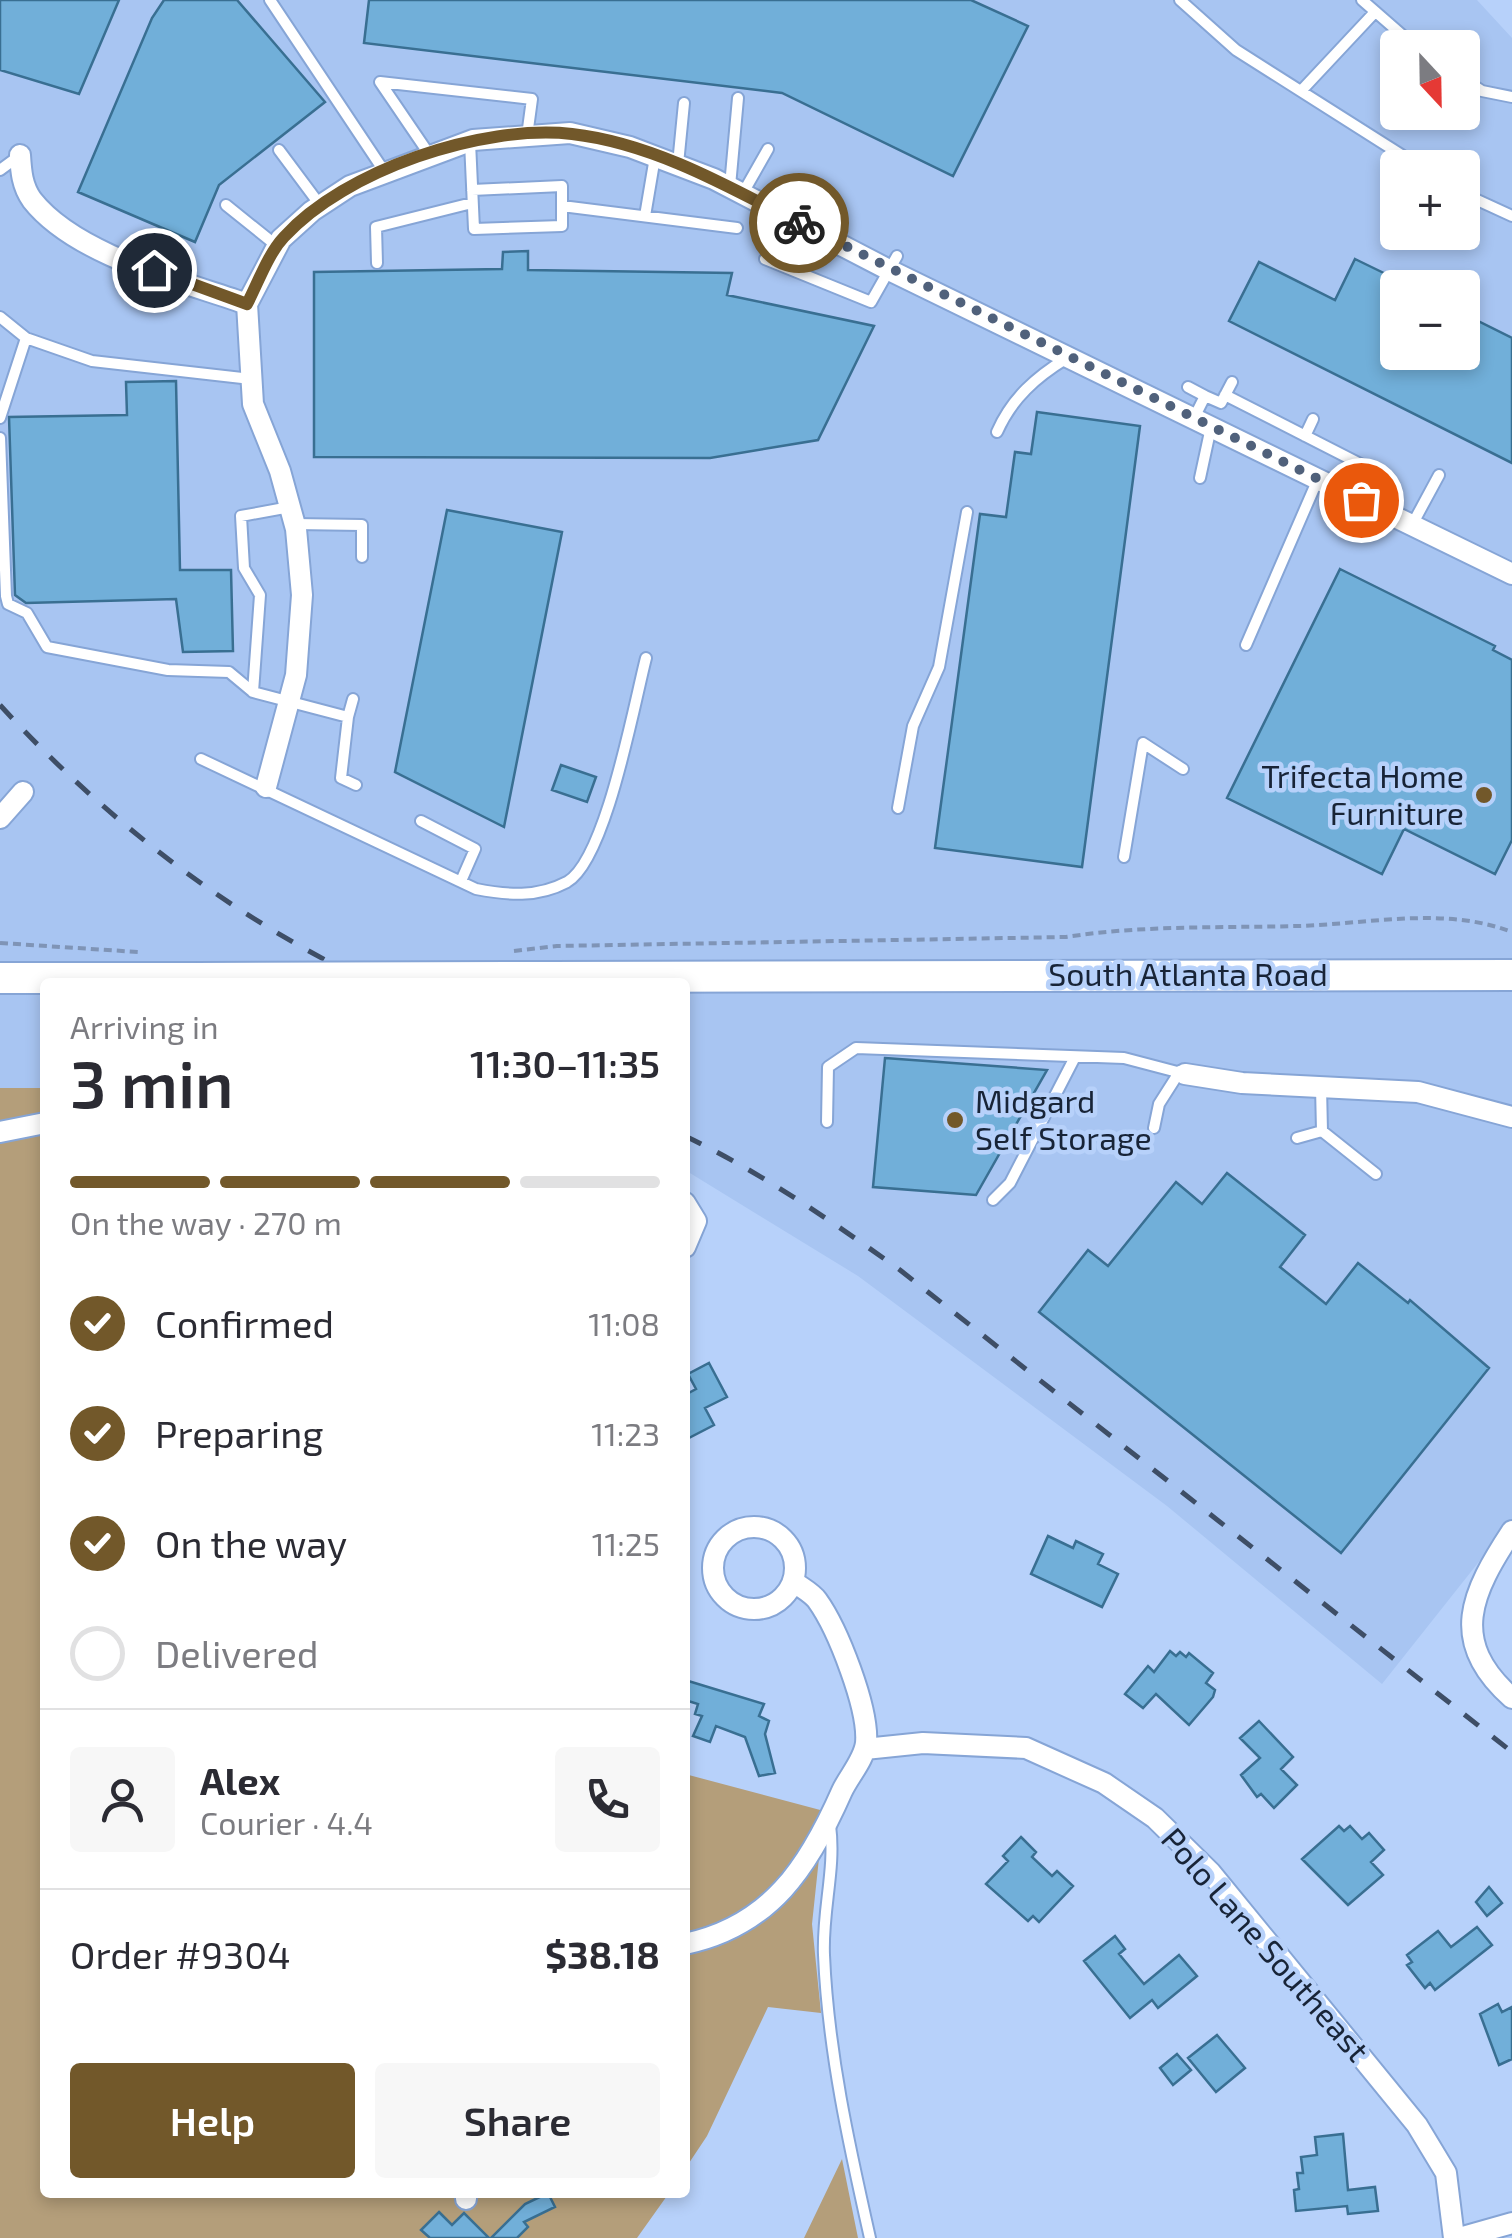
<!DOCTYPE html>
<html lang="en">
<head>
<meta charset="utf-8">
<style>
	:root { --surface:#fff; --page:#f7f7f7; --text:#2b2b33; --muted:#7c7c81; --line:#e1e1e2; --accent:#72582a }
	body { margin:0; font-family:"Exo 2",sans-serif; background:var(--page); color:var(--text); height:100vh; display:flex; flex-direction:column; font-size:38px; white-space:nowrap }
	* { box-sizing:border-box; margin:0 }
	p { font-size:32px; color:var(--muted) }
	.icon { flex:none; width:55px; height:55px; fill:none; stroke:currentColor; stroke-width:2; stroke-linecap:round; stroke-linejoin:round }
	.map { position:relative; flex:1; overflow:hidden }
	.details { position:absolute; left:40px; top:978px; width:650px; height:1220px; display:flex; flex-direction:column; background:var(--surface); border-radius:10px; box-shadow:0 5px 15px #0003 }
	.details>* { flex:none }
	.needle { width:65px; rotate:158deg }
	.fabs { position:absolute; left:1380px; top:30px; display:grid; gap:20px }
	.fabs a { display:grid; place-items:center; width:100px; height:100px; border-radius:10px; background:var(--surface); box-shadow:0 5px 15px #0003; font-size:50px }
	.pin { position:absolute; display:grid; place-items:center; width:85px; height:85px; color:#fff; margin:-42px; border:5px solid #fff; border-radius:50%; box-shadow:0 2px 10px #0007 }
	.courier { position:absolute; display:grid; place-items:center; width:100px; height:100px; margin:-50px; border:8px solid #72582a; border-radius:50%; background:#fff; color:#222; box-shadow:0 2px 12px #0007 }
	.head em { font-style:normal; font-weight:600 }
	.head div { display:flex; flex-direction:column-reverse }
	.head { display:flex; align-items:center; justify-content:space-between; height:170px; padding:0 30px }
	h1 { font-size:65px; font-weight:600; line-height:75px }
	.bar { display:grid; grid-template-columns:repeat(4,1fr); gap:15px 10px; align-content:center; height:120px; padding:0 30px }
	.bar i { height:12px; border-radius:8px; background:var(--line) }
	.bar .selected { background:var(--accent) }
	.bar p { grid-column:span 4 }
	.line { display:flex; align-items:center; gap:25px; padding:0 30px; border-top:2px solid var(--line) }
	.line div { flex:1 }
	.round { display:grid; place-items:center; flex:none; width:105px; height:105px; border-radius:10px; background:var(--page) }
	ol { padding:0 30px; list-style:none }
	li { display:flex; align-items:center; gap:30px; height:110px }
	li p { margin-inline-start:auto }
	li .icon { padding:10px; border-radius:50%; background:var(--accent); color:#fff; stroke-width:4 }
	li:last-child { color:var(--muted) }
	li i { width:55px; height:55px; border:5px solid var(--line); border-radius:50% }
	.action { display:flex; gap:20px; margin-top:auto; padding:20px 30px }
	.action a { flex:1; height:115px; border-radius:10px; background:var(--accent); color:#fff; font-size:40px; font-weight:600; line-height:115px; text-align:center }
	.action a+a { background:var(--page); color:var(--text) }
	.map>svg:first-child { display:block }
	.built { fill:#a8c5f2; fill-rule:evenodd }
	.green { fill:#b49e7a }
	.building { fill:#71afd9; stroke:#396f92; stroke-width:2.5 }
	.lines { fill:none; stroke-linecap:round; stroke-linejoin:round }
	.service-casing { stroke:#86a5d6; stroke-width:14 }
	.minor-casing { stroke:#86a5d6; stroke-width:24 }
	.secondary-casing { stroke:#86a5d6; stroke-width:34 }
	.path { stroke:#7f94b6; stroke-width:4; stroke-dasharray:8 5; stroke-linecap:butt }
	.service { stroke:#fff; stroke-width:10 }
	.minor { stroke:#fff; stroke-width:20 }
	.secondary { stroke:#fff; stroke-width:30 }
	.rail { stroke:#3e4e66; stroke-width:5; stroke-dasharray:18 18; stroke-linecap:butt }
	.secondary-bridge-casing { stroke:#86a5d6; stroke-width:34; stroke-linecap:butt }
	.secondary-bridge { stroke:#fff; stroke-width:30 }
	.done { stroke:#50617b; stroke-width:10; stroke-dasharray:0 18 }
	.route { stroke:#72582a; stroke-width:12 }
	.poi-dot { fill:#72582a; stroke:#b7d1fa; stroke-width:4 }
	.labels { text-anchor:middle; stroke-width:9; stroke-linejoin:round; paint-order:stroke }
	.poi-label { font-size:32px; fill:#182437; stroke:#b7d1fa; text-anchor:end }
	.street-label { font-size:32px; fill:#182437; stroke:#b7d1fa }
</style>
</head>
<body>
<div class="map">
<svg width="1512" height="2238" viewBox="0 0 1512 2238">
	<rect width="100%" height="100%" fill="#b7d1fa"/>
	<!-- built -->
	<path class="built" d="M 0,0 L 1477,0 L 1512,38 L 1512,1520 L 1382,1684 L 1167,1506 L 858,1276 L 685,1170 L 685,982 L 45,982 L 45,1088 L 0,1088 ZM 1398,48 L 1462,48 L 1462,112 L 1398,112 ZM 1398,168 L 1462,168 L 1462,232 L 1398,232 ZM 1398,288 L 1462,288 L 1462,352 L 1398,352 Z"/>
	<!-- green -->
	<path class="green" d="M 0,1088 L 45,1088 L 45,2192 L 669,2193 L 637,2238 L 0,2238 Z
		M 685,1774 L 824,1811 L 812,1924 L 821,2013 L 768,2007 L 707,2136 L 685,2169 Z
		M 842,2159 L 858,2238 L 804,2238 Z"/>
	<!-- building -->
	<path class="building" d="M 0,0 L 119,0 L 79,94 L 0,70 Z
		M 164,0 L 237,0 L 325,102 L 219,185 L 195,242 L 78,192 L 152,18 Z
		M 369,0 L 971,0 L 1028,26 L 953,176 L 782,93 L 364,43 Z
		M 528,251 L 528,270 L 732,273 L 727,295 L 874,326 L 818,440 L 710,458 L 314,457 L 314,272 L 502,269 L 503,252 Z
		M 1355,259 L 1398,280 L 1398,352 L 1462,352 L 1462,313 L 1512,338 L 1512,463 L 1229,321 L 1259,262 L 1335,300 Z
		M 176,381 L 180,570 L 231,570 L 233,651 L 183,652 L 176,599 L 26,603 L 15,595 L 9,417 L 127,415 L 126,382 Z
		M 1037,412 L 1140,426 L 1082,867 L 935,848 L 980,514 L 1006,517 L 1015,452 L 1031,454 Z
		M 447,510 L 562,532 L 504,827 L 395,772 Z
		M 1340,569 L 1495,646 L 1493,650 L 1512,660 L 1512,840 L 1495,874 L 1404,829 L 1382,874 L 1227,798 Z
		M 561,765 L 596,777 L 587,802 L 552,790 Z
		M 885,1058 L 1047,1070 L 976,1195 L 873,1187 Z
		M 1227,1173 L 1305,1235 L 1280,1267 L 1326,1304 L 1358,1263 L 1408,1303 L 1410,1300 L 1489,1368 L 1341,1553 L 1039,1312 L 1088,1250 L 1108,1266 L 1176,1182 L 1202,1204 Z
		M 709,1363 L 727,1397 L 705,1408 L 714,1425 L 685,1440 L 685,1395 L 696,1389 L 688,1374 Z
		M 1048,1536 L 1073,1548 L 1076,1541 L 1103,1554 L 1098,1564 L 1118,1574 L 1102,1607 L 1031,1574 Z
		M 1170,1651 L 1176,1656 L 1180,1652 L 1186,1657 L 1189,1653 L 1213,1673 L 1206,1683 L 1215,1690 L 1213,1697 L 1189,1725 L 1156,1694 L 1143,1708 L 1125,1694 L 1148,1666 L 1154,1672 Z
		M 685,1680 L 764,1704 L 759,1716 L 769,1721 L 765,1734 L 775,1773 L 759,1776 L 745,1737 L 716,1726 L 710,1742 L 693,1736 L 702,1716 L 695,1714 L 698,1704 L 685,1700 Z
		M 1259,1721 L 1293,1757 L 1281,1769 L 1297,1785 L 1274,1808 L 1261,1794 L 1257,1797 L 1241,1775 L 1260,1758 L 1240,1738 Z
		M 1339,1826 L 1344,1831 L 1350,1826 L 1362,1839 L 1369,1833 L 1384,1850 L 1371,1862 L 1383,1875 L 1348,1905 L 1302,1859 Z
		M 1021,1837 L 1036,1852 L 1032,1857 L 1052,1876 L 1057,1871 L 1073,1886 L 1039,1922 L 1033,1916 L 1028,1921 L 986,1884 L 1008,1861 L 1003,1856 Z
		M 1489,1887 L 1502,1903 L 1487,1916 L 1476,1902 Z
		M 1477,1927 L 1492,1945 L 1435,1990 L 1430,1983 L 1425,1988 L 1407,1965 L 1412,1962 L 1407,1955 L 1438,1931 L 1451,1947 Z
		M 1115,1936 L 1125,1949 L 1119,1954 L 1144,1984 L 1179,1955 L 1197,1976 L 1158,2008 L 1152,2000 L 1130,2018 L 1084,1961 Z
		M 1498,2004 L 1502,2012 L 1512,2007 L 1512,2059 L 1499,2065 L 1480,2014 Z
		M 1217,2035 L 1245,2068 L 1216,2092 L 1188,2058 Z
		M 1177,2054 L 1191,2070 L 1173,2085 L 1160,2068 Z
		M 1343,2134 L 1348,2190 L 1375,2187 L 1378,2211 L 1348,2214 L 1347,2206 L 1296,2211 L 1294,2190 L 1299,2189 L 1297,2173 L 1303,2173 L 1301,2157 L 1317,2155 L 1315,2137 Z
		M 548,2193 L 555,2207 L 524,2222 L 528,2227 L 517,2238 L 491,2238 L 525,2204 Z
		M 439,2212 L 452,2225 L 464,2213 L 489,2238 L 430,2238 L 421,2230 Z"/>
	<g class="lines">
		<defs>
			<path id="service" d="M 270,0 L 384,171
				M 1180,0 L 1236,50 L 1422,168
				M 1362,0 L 1417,48
				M 1462,78 L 1482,91 L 1512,97
				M 1301,91 L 1375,12
				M 470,142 L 474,229 L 562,226 L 562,186 L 472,190
				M 279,150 L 320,205
				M 429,154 L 380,82 L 532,99 L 527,136
				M 678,164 L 684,103
				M 0,170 L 19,156
				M 730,186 L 738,98
				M 743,193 L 768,149
				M 1462,193 L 1512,216
				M 226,205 L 277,246
				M 562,206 L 737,228
				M 645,216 L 655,157
				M 765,259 L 871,302 L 897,256
				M 377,263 L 376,227 L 472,203
				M 0,317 L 26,338
				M 1188,387 L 1205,396 L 1194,418
				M 1225,395 L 1376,472
				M 1205,396 L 1221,403 L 1232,382
				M 0,418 L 26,338 L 92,361 L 251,379
				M 997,432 C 1012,398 1036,377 1067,358
				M 1305,436 L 1313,419
				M 0,438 L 6,596 L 8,604 L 27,613 L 47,647 L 168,670 L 229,672 L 253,692
				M 1200,478 L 1211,427
				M 1361,499 L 1376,472 L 1388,478
				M 290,507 L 241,516 L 244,568 L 260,595 L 253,692 L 348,717 L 353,699
				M 295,524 L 362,525 L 362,557
				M 1412,525 L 1439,475
				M 1246,645 L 1318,479
				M 348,717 L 341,778 L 356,785
				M 201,759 L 476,889 C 507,895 537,898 567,882 C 606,860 634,704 646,658
				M 898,808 L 913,726 L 939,667 L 967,512
				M 421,821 L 475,849 L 461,881
				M 1124,857 L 1143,743 L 1183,769
				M 1321,1087 L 1322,1131 L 1376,1174
				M 827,1122 L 828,1067 L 856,1048 L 1124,1058 L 1185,1074
				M 1154,1128 L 1159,1104 L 1180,1071
				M 1297,1138 L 1322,1131
				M 993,1200 L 1010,1183 L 1075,1057
				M 830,1825 C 836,1869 822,1910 824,1955 C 828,2051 849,2145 870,2238"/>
			<path id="minor" d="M 20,155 C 21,171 22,186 32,200 C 76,256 182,281 247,304
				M 266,787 L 296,675 L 302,595 L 296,529 L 280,471 L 253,404 L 247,304 L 281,239 L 312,211 L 350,186 L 473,140 L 570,133 L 630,147 L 714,179 L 889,270 L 1512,574
				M 0,818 L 23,792
				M 1185,1074 L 1242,1083 L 1418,1092 L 1512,1117
				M 0,1132 L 45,1123
				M 685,1203 L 696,1221 L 685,1247
				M713 1568a41 41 0 1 1 82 0a41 41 0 1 1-82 0Z
				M 1512,1531 C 1472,1592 1447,1641 1512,1698
				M 865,1749 L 923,1743 L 1026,1748 L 1104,1783 L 1155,1818 L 1211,1873 L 1417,2125 L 1446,2173 L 1454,2238
				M 685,1944 C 771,1926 809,1866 842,1791 C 849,1776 864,1760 866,1743 C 869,1709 838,1629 817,1600 C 811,1592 800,1587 793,1581
				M 466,2192 L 466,2199
				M 1459,2238 L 1512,2223"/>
			<path id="secondary" d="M 551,977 L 1512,975
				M 0,978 L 197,978"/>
		</defs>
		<!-- service casing -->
		<use href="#service" class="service-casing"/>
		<!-- minor casing -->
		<use href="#minor" class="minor-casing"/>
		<!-- secondary casing -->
		<use href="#secondary" class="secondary-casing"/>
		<!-- path -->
		<path class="path" d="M 0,943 L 138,952
			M 514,951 L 557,946 L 1066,937 C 1143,925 1221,928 1298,926 C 1369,924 1444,906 1512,932"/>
		<!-- service -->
		<use href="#service" class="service"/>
		<!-- minor -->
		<use href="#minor" class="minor"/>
		<!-- secondary -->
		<use href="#secondary" class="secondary"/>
		<!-- rail -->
		<path class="rail" d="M 0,705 C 104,819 230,916 369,982
			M 685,1136 C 762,1173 830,1220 900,1270 L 1512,1752"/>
		<defs>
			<path id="secondary-bridge" d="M 197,978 L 551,977"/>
		</defs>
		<!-- secondary-bridge casing -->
		<use href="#secondary-bridge" class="secondary-bridge-casing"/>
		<!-- secondary-bridge -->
		<use href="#secondary-bridge" class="secondary-bridge"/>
	</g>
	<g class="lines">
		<!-- done -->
		<path class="done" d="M 799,223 L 1361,500"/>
		<!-- route -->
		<path class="route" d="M 154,270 L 247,304 C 258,283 268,254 284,237 C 345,170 482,124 572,134 C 652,143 728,186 799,223"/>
	</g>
	<!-- markers -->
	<g class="poi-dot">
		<circle cx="1484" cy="795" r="10"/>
		<circle cx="955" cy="1120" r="10"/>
	</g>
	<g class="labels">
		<!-- poi labels -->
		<g class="poi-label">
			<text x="1464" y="788">Trifecta Home<tspan x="1464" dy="37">Furniture</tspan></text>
			<text x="975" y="1113" text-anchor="start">Midgard<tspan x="975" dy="37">Self Storage</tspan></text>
		</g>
		<!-- street labels -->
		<g class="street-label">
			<text x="1188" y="986">South Atlanta Road</text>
			<text transform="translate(1265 1945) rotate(49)" y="11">Polo Lane Southeast</text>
		</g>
	</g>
</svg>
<div class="fabs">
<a><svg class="needle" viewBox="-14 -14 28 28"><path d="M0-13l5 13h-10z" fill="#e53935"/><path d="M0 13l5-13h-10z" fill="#7c7c81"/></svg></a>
<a>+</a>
<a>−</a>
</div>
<div class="pin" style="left:1361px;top:500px;background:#ea580c"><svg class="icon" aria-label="bag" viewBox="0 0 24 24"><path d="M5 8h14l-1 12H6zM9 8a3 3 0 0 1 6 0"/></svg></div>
<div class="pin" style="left:154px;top:270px;background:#1f2937"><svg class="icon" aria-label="home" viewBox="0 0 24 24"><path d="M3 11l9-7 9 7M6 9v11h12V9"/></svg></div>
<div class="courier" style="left:799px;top:223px"><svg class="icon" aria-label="bike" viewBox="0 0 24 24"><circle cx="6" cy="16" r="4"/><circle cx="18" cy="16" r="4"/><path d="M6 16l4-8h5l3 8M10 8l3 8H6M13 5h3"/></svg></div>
<section class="details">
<div class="head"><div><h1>3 min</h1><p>Arriving in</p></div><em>11:30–11:35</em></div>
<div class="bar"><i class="selected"></i><i class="selected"></i><i class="selected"></i><i></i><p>On the way · 270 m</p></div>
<ol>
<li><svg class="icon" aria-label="check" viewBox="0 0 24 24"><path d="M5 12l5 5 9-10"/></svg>Confirmed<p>11:08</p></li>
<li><svg class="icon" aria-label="check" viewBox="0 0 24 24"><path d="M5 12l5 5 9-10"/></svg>Preparing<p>11:23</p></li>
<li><svg class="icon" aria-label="check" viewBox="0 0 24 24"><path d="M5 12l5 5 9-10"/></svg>On the way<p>11:25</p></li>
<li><i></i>Delivered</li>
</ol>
<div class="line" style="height:180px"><a class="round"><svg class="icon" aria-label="person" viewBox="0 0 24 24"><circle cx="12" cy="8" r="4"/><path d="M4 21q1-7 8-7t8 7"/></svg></a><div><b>Alex</b><p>Courier · 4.4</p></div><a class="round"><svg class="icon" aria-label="phone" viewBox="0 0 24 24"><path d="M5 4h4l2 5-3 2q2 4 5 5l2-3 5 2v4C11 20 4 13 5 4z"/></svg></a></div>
<div class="line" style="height:130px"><div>Order #9304</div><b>$38.18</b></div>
<div class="action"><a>Help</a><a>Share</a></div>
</section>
</div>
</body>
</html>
